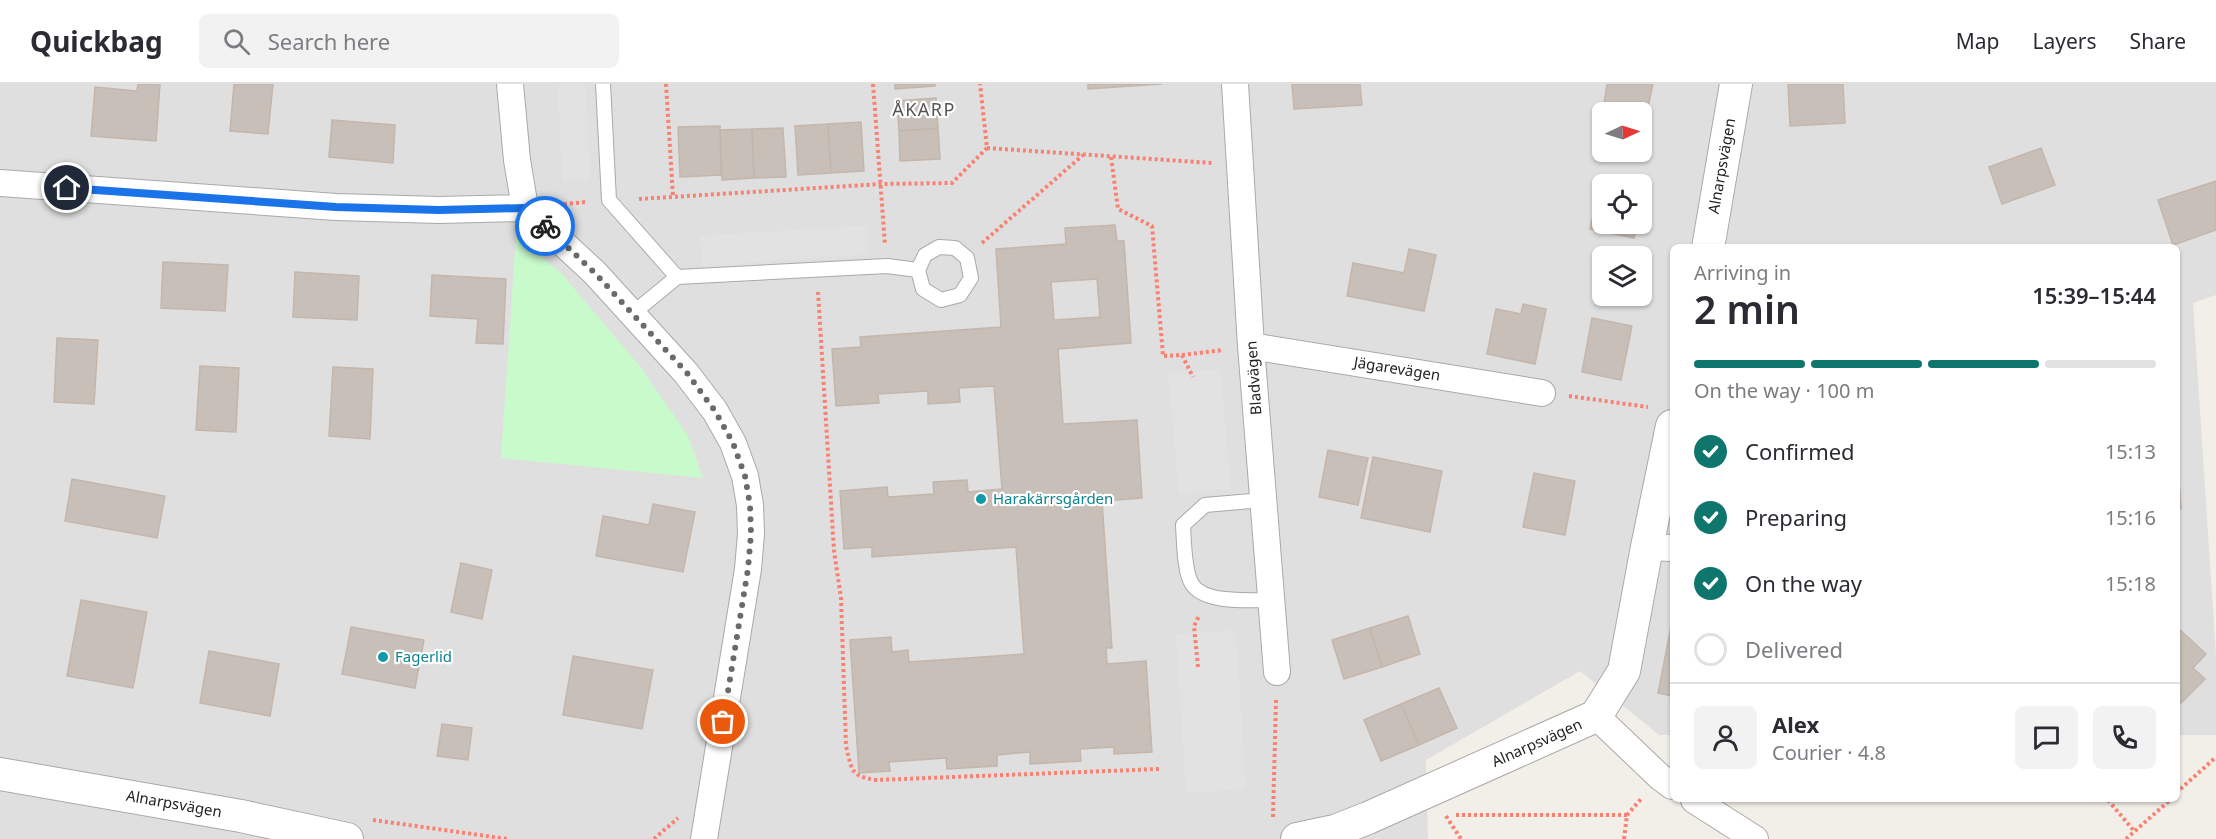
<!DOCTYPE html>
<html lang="en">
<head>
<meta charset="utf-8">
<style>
	:root { --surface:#fff; --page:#f2f2f3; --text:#2b2b33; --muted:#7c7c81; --line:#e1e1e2; --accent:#0f766e }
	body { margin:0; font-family:"Noto Sans",sans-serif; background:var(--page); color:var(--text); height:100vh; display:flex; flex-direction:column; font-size:22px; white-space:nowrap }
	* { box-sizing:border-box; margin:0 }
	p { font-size:20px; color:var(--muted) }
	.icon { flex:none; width:33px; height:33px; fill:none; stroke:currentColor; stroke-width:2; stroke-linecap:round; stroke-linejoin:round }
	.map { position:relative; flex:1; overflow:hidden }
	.sheet { position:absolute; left:1670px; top:160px; width:510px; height:558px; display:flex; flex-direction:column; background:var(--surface); border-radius:9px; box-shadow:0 2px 4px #0004 }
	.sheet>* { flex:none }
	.needle { width:39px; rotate:86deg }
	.tools { position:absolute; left:1592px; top:18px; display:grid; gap:12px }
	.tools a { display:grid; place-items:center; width:60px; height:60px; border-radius:9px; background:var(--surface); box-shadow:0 2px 4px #0004; font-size:30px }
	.pin { position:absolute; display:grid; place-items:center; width:51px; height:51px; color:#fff; margin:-26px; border:3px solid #fff; border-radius:50%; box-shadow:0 2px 6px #0007 }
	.courier { position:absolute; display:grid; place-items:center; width:60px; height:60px; margin:-30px; border:4px solid #1a73e8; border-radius:50%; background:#fff; color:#222; box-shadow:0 2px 8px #0007 }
	.headline em { font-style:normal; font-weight:600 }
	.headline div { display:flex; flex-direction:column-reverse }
	.headline { display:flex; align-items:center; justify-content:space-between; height:102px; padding:0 24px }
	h1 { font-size:39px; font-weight:600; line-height:45px }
	.bar { display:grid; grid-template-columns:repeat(4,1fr); gap:9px 6px; align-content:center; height:72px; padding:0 24px }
	.bar i { height:8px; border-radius:4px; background:var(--line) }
	.bar .current { background:var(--accent) }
	.bar p { grid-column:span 4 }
	.line { display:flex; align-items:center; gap:15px; padding:0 24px; border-top:2px solid var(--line) }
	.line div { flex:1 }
	.round { display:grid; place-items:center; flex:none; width:63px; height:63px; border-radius:9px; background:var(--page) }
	ol { padding:0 24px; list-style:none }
	li { display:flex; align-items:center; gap:18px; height:66px }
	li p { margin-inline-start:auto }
	li .icon { padding:6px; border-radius:50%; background:var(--accent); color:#fff; stroke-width:4 }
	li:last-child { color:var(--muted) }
	li i { width:33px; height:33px; border:3px solid var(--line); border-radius:50% }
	header { display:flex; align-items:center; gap:36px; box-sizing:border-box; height:84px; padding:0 30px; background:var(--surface); border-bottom:2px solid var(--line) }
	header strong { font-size:28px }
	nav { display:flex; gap:33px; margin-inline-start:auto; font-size:21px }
	.search { width:420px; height:54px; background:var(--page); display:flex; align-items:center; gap:15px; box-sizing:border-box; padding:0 21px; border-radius:9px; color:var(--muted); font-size:22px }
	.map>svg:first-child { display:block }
	.residential { fill:#e0dfdf; fill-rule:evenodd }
	.park { fill:#c8facc }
	.parking { fill:#e2e2e2 }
	.building { fill:#c7bfb8; stroke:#c4b6ab; stroke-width:1.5; fill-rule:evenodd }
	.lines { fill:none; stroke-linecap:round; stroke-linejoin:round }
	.service-casing { stroke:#a9a9a9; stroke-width:16 }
	.minor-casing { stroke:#a9a9a9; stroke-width:28 }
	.tertiary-casing { stroke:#a9a9a9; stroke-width:34 }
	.path { stroke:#fa8072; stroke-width:4; stroke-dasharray:3 3; stroke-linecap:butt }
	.service { stroke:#fff; stroke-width:14 }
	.minor { stroke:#fff; stroke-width:26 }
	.tertiary { stroke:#fff; stroke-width:32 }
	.done { stroke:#6b6a68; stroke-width:6; stroke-dasharray:0 10.8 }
	.route { stroke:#1a73e8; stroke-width:8 }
	.culture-dot { fill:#0f9aa8; stroke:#fff; stroke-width:2 }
	.labels { text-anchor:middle; stroke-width:4.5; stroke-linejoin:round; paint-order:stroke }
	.street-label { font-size:15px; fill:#222; stroke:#fff }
	.culture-label { font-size:15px; fill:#0d838f; stroke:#fff; text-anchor:start }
	.quarter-label { font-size:18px; letter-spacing:1.5px; fill:#555; stroke:#fff }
</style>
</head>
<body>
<header>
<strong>Quickbag</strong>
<div class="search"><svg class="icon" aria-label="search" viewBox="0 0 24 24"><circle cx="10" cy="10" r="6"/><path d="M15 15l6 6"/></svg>Search here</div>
<nav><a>Map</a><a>Layers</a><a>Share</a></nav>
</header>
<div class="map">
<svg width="2216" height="755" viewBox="0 0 2216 755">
	<rect width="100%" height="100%" fill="#f2efe9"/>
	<!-- residential -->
	<path class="residential" d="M 0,0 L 2216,0 L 2216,211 L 2193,219 L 2216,572 L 2216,651 L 2177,651 L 2176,164 L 1672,164 L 1672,651 L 1659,651 L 1580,587 L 1426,676 L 1428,755 L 0,755 ZM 1602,28 L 1641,28 L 1641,68 L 1602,68 ZM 1602,100 L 1641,100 L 1641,140 L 1602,140 ZM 1602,172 L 1641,172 L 1641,212 L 1602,212 Z"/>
	<!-- park -->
	<path class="park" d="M 516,152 L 562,190 L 642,285 L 688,352 L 703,394 L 501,374 Z"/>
	<!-- parking -->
	<path class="parking" d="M 558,0 L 586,0 L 590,96 L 562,97 Z
		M 867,141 L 868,170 L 702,182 L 700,152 Z
		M 1220,285 L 1231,405 L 1179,410 L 1168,289 Z
		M 1236,546 L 1246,705 L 1186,709 L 1176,550 Z"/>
	<!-- building -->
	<path class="building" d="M 138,0 L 160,0 L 156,57 L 91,52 L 95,3 L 137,7 Z
		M 234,0 L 273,0 L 268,50 L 230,47 Z
		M 895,0 L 935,0 L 935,2 L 895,5 Z
		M 1088,0 L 1162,0 L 1088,5 Z
		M 1292,0 L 1360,0 L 1362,21 L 1294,25 Z
		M 1607,0 L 1653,0 L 1647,28 L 1604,19 Z
		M 1788,0 L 1843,0 L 1845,39 L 1790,42 Z
		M 936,14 L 938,44 L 899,47 L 897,17 Z
		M 332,36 L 395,41 L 393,79 L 329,73 Z
		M 861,38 L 864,87 L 831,89 L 828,40 Z
		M 828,40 L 831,89 L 798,91 L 795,42 Z
		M 720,42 L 721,91 L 680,93 L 678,43 Z
		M 783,44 L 786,93 L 754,94 L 752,45 Z
		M 938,44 L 940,75 L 900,77 L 899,47 Z
		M 752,45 L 754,94 L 722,96 L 720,46 Z
		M 2041,64 L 2055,101 L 2002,120 L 1989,83 Z
		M 2216,97 L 2216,146 L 2173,161 L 2158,116 Z
		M 1600,101 L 1602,101 L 1602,140 L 1637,140 L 1634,154 L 1590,145 Z
		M 1115,141 L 1117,157 L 1124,157 L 1131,259 L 1058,265 L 1063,340 L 1137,336 L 1142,414 L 1102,417 L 1112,564 L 1106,564 L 1107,580 L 1146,577 L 1152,668 L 1114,670 L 1114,663 L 1080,665 L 1081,677 L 1030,680 L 1030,668 L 997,671 L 997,682 L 947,685 L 946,674 L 889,678 L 890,687 L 859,689 L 850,556 L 891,553 L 892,568 L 908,566 L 909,578 L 1024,570 L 1016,463 L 872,473 L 872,463 L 844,465 L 840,407 L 887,403 L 888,413 L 934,410 L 933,398 L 967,396 L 968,408 L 1002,405 L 994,302 L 959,304 L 960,318 L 928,320 L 928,307 L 878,310 L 879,319 L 836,322 L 832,265 L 861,263 L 860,253 L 1001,243 L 996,165 L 1066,160 L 1065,144 ZM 1097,195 L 1100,233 L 1054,236 L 1051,198 Z
		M 1409,165 L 1436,171 L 1424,227 L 1347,212 L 1353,179 L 1404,189 Z
		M 163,178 L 228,181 L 225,227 L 161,224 Z
		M 295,188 L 359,192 L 357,236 L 293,233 Z
		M 432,191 L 506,195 L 503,260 L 476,259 L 478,235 L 430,232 Z
		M 1523,220 L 1546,225 L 1535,280 L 1487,270 L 1496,225 L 1521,230 Z
		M 1592,234 L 1632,242 L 1621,296 L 1582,288 Z
		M 57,254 L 98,256 L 94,320 L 54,318 Z
		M 200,282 L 239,284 L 236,348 L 196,346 Z
		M 333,283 L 373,285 L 370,355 L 329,352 Z
		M 2176,351 L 2181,425 L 2176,426 Z
		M 1328,366 L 1368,374 L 1358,421 L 1319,413 Z
		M 1373,373 L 1442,387 L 1430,448 L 1361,434 Z
		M 1534,389 L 1575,397 L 1565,451 L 1523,443 Z
		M 72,395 L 165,412 L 157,454 L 65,437 Z
		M 653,420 L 695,428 L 683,488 L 596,472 L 603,432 L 649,441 Z
		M 461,479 L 492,486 L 482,535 L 451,528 Z
		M 81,516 L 147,528 L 133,604 L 67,592 Z
		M 1408,532 L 1420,570 L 1382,583 L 1370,544 Z
		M 1672,538 L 1672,612 L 1658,609 Z
		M 2176,542 L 2206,570 L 2193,584 L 2205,595 L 2178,622 L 2176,620 Z
		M 351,543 L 424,556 L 415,604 L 342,590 Z
		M 1370,544 L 1382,583 L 1344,595 L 1332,556 Z
		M 209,567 L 279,580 L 270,632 L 200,619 Z
		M 573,572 L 653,586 L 642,645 L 563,631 Z
		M 1439,604 L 1457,644 L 1419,661 L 1401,620 Z
		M 1401,620 L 1419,661 L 1381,677 L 1364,636 Z
		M 442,640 L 472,644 L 468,676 L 437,672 Z"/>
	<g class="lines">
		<defs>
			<path id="service" d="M 603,0 L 609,116 L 677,193
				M 632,230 L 677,193 L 887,182 L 918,186 L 925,171 L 939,163 L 955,164 L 967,174 L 971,194 L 960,211 L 941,216 L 923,205 L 918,186
				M 1263,416 L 1205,421 L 1183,441 C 1184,456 1184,488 1192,500 C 1204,520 1251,516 1271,516"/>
			<path id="minor" d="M 510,0 L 517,76 L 525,124 L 595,189 L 686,289 L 715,327 L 733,359 L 745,392 L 750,421 L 751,450 L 748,485 L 704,755
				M 1235,0 L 1251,262 L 1277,588
				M 0,99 L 336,123 L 439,126 L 525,124
				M 1251,262 L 1542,309
				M 1647,463 L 1672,464
				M 1596,632 L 1660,693 L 1672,702
				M 1694,716 L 1755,755"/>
			<path id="tertiary" d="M 1708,164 L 1736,0
				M 0,690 L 241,732 L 347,755
				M 1297,755 L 1335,747 L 1368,734 L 1596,632 L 1624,587 L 1647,463 L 1672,342"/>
		</defs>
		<!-- service casing -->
		<use href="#service" class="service-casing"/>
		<!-- minor casing -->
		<use href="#minor" class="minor-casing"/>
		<!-- tertiary casing -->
		<use href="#tertiary" class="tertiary-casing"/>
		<!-- path -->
		<path class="path" d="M 666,0 L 673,113
			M 873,0 L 885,161
			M 987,64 L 1212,79
			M 1111,73 L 1118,125 L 1152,142 L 1163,272 L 1182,271 L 1193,293
			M 639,115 L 881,100 L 952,99 L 987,64 L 980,0
			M 564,120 L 586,118
			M 982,159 L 1083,71
			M 818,208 L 834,467 L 841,514 L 846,662 C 852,686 850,692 876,696 L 1159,685
			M 1182,271 L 1223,266
			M 1569,312 L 1648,323
			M 1198,583 L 1194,542 L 1199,532
			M 2176,709 L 2216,673
			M 2108,716 L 2135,748
			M 1456,731 L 1627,731
			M 1446,732 L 1461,755
			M 1273,733 L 1276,615
			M 373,736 L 508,755
			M 654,755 L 678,734
			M 1624,755 L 1627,731 L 1641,715
			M 2126,755 L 2170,716"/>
		<!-- service -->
		<use href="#service" class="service"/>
		<!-- minor -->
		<use href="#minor" class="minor"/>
		<!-- tertiary -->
		<use href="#tertiary" class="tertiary"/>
	</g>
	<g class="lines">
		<!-- done -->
		<path class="done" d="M 545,142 L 595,189 L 687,289 L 715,327 L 733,359 L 745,392 L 750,421 L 751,450 L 748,485 L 723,638"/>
		<!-- route -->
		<path class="route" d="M 67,104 L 336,123 L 439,126 L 525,124 L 545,142"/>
	</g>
	<!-- markers -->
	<g class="culture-dot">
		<circle cx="981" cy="415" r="6"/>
		<circle cx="383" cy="573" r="6"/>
	</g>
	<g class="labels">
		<!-- street labels -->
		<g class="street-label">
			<text transform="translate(1722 82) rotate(-80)" y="5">Alnarpsvägen</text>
			<text transform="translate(1397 285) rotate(9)" y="5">Jägarevägen</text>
			<text transform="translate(1254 294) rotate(-94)" y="5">Bladvägen</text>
			<text transform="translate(1537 659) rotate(-24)" y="5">Alnarpsvägen</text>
			<text transform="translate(174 720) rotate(10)" y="5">Alnarpsvägen</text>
		</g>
		<!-- culture labels -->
		<g class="culture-label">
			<text x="993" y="420">Harakärrsgården</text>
			<text x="395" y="578">Fagerlid</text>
		</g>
		<!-- quarter labels -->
		<g class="quarter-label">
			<text x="924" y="32">ÅKARP</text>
		</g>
	</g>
</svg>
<div class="tools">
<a><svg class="needle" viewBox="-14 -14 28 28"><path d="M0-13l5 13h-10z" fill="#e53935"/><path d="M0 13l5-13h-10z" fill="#7c7c81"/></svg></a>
<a><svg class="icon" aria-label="locate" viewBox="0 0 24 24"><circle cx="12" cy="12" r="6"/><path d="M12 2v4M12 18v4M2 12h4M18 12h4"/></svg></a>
<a><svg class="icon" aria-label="layers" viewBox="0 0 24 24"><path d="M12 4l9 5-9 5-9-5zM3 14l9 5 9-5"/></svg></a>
</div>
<div class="pin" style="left:723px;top:638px;background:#ea580c"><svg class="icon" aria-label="bag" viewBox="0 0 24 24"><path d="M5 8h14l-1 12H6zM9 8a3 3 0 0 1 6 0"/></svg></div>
<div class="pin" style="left:67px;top:104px;background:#1f2937"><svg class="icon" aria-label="home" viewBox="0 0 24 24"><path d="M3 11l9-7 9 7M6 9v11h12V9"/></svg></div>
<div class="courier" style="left:545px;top:142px"><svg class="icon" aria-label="bike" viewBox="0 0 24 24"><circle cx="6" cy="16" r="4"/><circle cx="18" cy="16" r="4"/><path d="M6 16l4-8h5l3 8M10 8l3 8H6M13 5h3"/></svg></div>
<section class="sheet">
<div class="headline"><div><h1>2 min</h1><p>Arriving in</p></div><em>15:39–15:44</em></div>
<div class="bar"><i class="current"></i><i class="current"></i><i class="current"></i><i></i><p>On the way · 100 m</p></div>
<ol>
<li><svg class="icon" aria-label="check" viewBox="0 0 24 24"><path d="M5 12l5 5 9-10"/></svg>Confirmed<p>15:13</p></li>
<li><svg class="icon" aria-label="check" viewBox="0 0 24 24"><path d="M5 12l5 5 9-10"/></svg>Preparing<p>15:16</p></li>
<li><svg class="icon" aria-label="check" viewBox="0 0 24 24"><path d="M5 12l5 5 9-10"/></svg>On the way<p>15:18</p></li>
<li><i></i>Delivered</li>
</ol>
<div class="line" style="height:108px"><a class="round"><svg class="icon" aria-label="person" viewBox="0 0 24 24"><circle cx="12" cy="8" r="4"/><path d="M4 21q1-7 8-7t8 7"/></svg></a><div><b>Alex</b><p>Courier · 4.8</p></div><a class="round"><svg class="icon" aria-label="chat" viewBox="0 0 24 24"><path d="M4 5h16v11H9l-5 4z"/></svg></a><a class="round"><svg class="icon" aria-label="phone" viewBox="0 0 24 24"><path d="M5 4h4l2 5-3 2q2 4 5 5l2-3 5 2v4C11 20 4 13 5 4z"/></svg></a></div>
</section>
</div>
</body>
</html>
